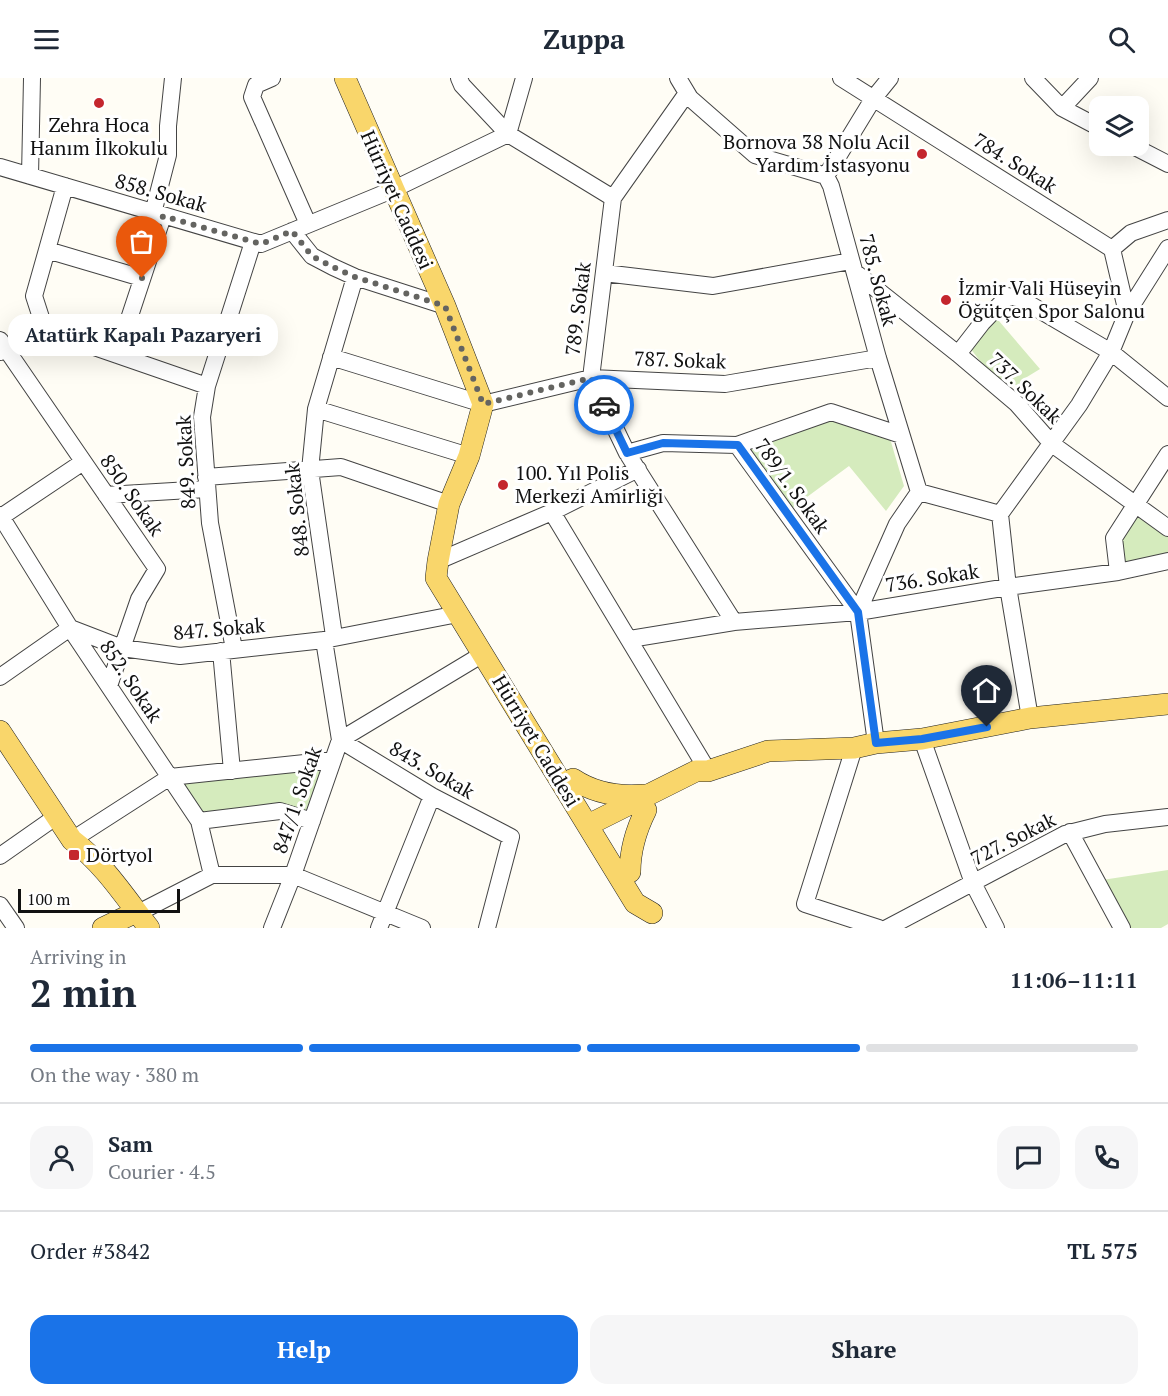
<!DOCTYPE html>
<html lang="en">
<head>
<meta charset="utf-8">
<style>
	:root { --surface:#fff; --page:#f6f6f7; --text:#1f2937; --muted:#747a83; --line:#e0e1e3; --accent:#1a73e8 }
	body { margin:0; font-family:"PT Serif",serif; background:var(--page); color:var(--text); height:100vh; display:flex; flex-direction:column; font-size:22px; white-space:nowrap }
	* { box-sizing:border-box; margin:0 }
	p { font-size:20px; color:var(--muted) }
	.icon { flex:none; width:33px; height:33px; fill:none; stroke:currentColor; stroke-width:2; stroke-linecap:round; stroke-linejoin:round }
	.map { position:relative; height:850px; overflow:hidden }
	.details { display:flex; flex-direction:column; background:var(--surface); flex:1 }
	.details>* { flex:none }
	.buttons { position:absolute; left:1089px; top:18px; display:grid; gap:12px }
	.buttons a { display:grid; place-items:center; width:60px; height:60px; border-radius:12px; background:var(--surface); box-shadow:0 6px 24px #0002; font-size:30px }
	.scale { position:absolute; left:18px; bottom:15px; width:162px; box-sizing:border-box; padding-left:6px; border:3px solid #111; border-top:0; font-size:16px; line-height:21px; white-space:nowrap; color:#111; -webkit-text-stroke:4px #fff; paint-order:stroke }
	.pin { position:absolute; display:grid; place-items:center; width:51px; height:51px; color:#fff; margin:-62px -26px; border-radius:50% 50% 50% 0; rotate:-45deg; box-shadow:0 0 6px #0007 }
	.pin .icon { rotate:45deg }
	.courier { position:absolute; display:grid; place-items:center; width:60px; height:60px; margin:-30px; border:4px solid #1a73e8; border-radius:50%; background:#fff; color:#222; box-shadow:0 2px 8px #0007 }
	.bubble { position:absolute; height:42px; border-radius:18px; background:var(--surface); box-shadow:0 6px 24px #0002; font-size:20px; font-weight:600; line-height:42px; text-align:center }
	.head em { font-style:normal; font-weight:600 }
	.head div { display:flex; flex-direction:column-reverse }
	.head { display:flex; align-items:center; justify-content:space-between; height:102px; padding:0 30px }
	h1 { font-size:39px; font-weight:600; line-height:45px }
	.bar { display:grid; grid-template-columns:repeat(4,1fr); gap:9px 6px; align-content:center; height:72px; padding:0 30px }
	.bar i { height:8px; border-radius:4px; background:var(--line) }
	.bar .active { background:var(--accent) }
	.bar p { grid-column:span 4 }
	.line { display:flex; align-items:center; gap:15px; padding:0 30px; border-top:2px solid var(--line) }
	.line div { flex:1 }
	.round { display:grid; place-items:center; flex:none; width:63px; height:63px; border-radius:18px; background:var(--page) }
	.action { display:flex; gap:12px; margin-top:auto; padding:12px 30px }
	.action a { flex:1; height:69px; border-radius:18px; background:var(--accent); color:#fff; font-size:24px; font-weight:600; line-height:69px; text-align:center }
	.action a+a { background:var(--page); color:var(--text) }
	header { display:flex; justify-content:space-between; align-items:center; height:78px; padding:0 30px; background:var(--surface); font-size:27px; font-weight:600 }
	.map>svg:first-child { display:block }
	.green { fill:#d5ebbd }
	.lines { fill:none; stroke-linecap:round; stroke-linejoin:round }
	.minor-casing { stroke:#444; stroke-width:18 }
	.major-casing { stroke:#222; stroke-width:22 }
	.minor { stroke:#fff; stroke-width:16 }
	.major { stroke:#f9d66b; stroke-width:21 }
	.done { stroke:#646461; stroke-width:6; stroke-dasharray:0 10.8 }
	.route { stroke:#1a73e8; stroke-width:8 }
	.poi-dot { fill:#c4262e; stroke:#fff; stroke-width:2 }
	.labels { text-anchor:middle; stroke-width:6; stroke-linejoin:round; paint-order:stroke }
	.poi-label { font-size:20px; fill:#111; stroke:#fff; text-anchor:start }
	.street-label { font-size:20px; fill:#111; stroke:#fff }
</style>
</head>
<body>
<header><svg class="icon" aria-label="menu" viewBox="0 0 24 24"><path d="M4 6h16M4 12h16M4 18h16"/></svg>Zuppa<svg class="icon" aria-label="search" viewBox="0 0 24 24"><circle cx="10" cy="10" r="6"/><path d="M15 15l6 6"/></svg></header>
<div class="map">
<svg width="1168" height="850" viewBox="0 0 1168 850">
	<rect width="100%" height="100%" fill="#fffdf5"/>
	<!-- green -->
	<path class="green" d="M 1008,221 L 999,243 L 1040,291 L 1022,302 L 1022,309 L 993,300 L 967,266 Z
		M 829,338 L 889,357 L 904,408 L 886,433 L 849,388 L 788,433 L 741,369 Z
		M 1136,430 L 1168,454 L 1168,479 L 1121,490 L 1118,460 Z
		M 326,692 L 309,739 L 200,738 L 178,704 Z
		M 1168,792 L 1168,846 L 1161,850 L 1127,850 L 1102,802 Z"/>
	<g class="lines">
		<defs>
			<path id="minor" d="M 272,0 L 256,7 L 252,19 L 308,146
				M 459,0 L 462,7 L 508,56 L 613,120
				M 678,0 L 690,20 L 755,77 L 826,98 L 831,108 L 878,280 L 919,414 L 1000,436
				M 841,0 L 1112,171 L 1127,235
				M 1033,0 L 1062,30 L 1100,50
				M 687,15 L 613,120 L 591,300 L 627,375 L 734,544
				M 1062,30 L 1090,0
				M 1133,68 L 1168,86
				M 0,89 L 261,166 L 392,112 L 508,56 L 524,0
				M 30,98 L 32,0
				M 826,98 L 873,21 L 890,0
				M 153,135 L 168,77 L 168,48 L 173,0
				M 292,153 L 312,178 L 333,189 L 355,199 L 445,228
				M 1112,171 L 1131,155 L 1168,142
				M 47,172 L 142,200
				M 604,195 L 713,208 L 851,183
				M 856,195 L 958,276 L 1017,326 L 1052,366 L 1168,450
				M 45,252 L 34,218 L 65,108
				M 0,262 L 157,491 L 139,521 L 109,608
				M 0,274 L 45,252 L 207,308
				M 958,276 L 982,245 L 1008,218 L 1019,220 L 1111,274 L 1168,320
				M 117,277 L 163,138
				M 331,279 L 483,326 L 591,300 L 725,306 L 878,280
				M 316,331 L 469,378
				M 737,367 L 831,334 L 901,357
				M 627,375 L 663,365 L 737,367 L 858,534 L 876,665
				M 206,399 L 341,389 L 449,426
				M 106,417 L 207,411
				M 552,434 L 708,693
				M 0,437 L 70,550 L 199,743 L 212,797
				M 1,439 L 83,384
				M 438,483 L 552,434 L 638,391
				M 1118,494 L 1114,460 L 1168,376
				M 858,534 L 897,446 L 919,414
				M 334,558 L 310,392 L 316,331 L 355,199
				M 630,561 L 734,544 L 858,534 L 1008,509 L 1118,494 L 1168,483
				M 324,562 L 340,662 L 432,718 L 511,759 L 487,850
				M 234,571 L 210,445 L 202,339 L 207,308 L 253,164
				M 221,573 L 232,693
				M 0,599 L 70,550 L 122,570 L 180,578 L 324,562 L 458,536
				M 1030,640 L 1008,509 L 1000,436 L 1079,327 L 1111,274 L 1127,235 L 1168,170
				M 922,661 L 973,805 L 996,850
				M 854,670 L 805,826 L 879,850
				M 199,743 L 280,733 L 312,743
				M 1070,754 L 1122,850
				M 72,762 L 170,699 L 333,682
				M 0,778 L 57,738
				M 0,827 L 16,850
				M 130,837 L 138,835 L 212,797 L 293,797 L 422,850
				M 272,850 L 293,797 L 340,662 L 483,576
				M 379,850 L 432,718
				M 887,850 L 1065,756 L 1105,746 L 1168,739"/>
			<path id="major" d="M 345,0 L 445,228 L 483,326 L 469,378 L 449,426 L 438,483 L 436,500 L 635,825 L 652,835
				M 0,653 L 72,762 C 104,786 125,819 149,850
				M 573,701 C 594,715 619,719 643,717
				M 588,747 L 696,693 L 708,693 L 768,673 L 854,670 L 876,665 L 922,661 L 1030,640 L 1168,626
				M 630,794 C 630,771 636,752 646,732
				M 103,850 L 130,837"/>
		</defs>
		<!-- minor casing -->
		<use href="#minor" class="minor-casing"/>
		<!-- major casing -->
		<use href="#major" class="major-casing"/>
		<!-- minor -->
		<use href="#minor" class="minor"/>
		<!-- major -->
		<use href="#major" class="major"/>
	</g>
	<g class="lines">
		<!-- done -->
		<path class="done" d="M 142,200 L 163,138 L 261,166 L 292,153 L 312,178 L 333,189 L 355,199 L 445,228 L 483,326 L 591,300 L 604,327"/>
		<!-- route -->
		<path class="route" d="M 604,327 L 627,375 L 663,365 L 738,367 L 858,534 L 876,665 L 922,661 L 987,649"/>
	</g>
	<!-- markers -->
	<g class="poi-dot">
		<circle cx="99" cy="25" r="6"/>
		<circle cx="922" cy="76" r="6"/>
		<circle cx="946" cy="222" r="6"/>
		<circle cx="503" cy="407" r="6"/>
		<rect x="68" y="771" width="12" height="12" rx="3"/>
	</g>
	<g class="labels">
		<!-- poi labels -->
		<g class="poi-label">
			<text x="99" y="54" text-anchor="middle">Zehra Hoca<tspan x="99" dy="23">Hanım İlkokulu</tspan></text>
			<text x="910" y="71" text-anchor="end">Bornova 38 Nolu Acil<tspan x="910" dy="23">Yardım İstasyonu</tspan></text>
			<text x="958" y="217">İzmir Vali Hüseyin<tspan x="958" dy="23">Öğütçen Spor Salonu</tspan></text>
			<text x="515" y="402">100. Yıl Polis<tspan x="515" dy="23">Merkezi Amirliği</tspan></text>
			<text x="86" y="784">Dörtyol</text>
		</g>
		<!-- street labels -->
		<g class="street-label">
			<text transform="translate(1015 85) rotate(32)" y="7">784. Sokak</text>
			<text transform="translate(161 115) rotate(16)" y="7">858. Sokak</text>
			<text transform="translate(397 122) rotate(66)" y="7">Hürriyet Caddesi</text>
			<text transform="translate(878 202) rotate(75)" y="7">785. Sokak</text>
			<text transform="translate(578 231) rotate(-83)" y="7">789. Sokak</text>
			<text transform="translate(680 282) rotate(2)" y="7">787. Sokak</text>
			<text transform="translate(1025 310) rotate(44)" y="7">737. Sokak</text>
			<text transform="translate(186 384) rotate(-93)" y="7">849. Sokak</text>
			<text transform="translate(792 408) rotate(54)" y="7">789/1. Sokak</text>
			<text transform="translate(132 417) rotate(55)" y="7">850. Sokak</text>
			<text transform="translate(297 432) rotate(-96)" y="7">848. Sokak</text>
			<text transform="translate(932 500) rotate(-9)" y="7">736. Sokak</text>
			<text transform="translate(219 551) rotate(-5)" y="7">847. Sokak</text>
			<text transform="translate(131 603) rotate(56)" y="7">852. Sokak</text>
			<text transform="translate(536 663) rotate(59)" y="7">Hürriyet Caddesi</text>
			<text transform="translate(432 692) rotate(30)" y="7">843. Sokak</text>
			<text transform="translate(297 722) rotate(-71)" y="7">847/1. Sokak</text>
			<text transform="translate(1013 761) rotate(-27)" y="7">727. Sokak</text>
		</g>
	</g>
</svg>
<div class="buttons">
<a><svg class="icon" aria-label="layers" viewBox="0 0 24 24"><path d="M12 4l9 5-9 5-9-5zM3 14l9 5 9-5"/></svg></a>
</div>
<div class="scale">100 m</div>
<div class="pin" style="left:142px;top:200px;background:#ea580c"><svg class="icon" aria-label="bag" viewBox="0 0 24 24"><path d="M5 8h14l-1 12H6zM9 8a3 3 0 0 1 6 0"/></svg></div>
<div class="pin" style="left:987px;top:649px;background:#1f2937"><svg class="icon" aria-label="home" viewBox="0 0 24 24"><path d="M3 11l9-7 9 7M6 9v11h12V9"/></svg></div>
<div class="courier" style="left:604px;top:327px"><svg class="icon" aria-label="car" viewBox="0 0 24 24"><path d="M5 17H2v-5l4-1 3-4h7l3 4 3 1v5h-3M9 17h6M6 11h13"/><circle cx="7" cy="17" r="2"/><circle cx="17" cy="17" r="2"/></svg></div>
<div class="bubble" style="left:8px;top:236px;width:270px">Atatürk Kapalı Pazaryeri</div>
</div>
<section class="details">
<div class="head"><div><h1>2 min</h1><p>Arriving in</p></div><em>11:06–11:11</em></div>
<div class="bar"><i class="active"></i><i class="active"></i><i class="active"></i><i></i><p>On the way · 380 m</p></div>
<div class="line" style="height:108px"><a class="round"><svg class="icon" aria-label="person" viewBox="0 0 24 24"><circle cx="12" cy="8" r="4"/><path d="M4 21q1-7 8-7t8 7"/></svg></a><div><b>Sam</b><p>Courier · 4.5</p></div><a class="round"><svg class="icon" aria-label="chat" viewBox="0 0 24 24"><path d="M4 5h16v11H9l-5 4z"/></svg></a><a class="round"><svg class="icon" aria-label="phone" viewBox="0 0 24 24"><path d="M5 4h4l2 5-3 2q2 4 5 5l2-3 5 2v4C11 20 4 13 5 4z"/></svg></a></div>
<div class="line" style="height:78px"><div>Order #3842</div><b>TL 575</b></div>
<div class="action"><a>Help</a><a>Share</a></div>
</section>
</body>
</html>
